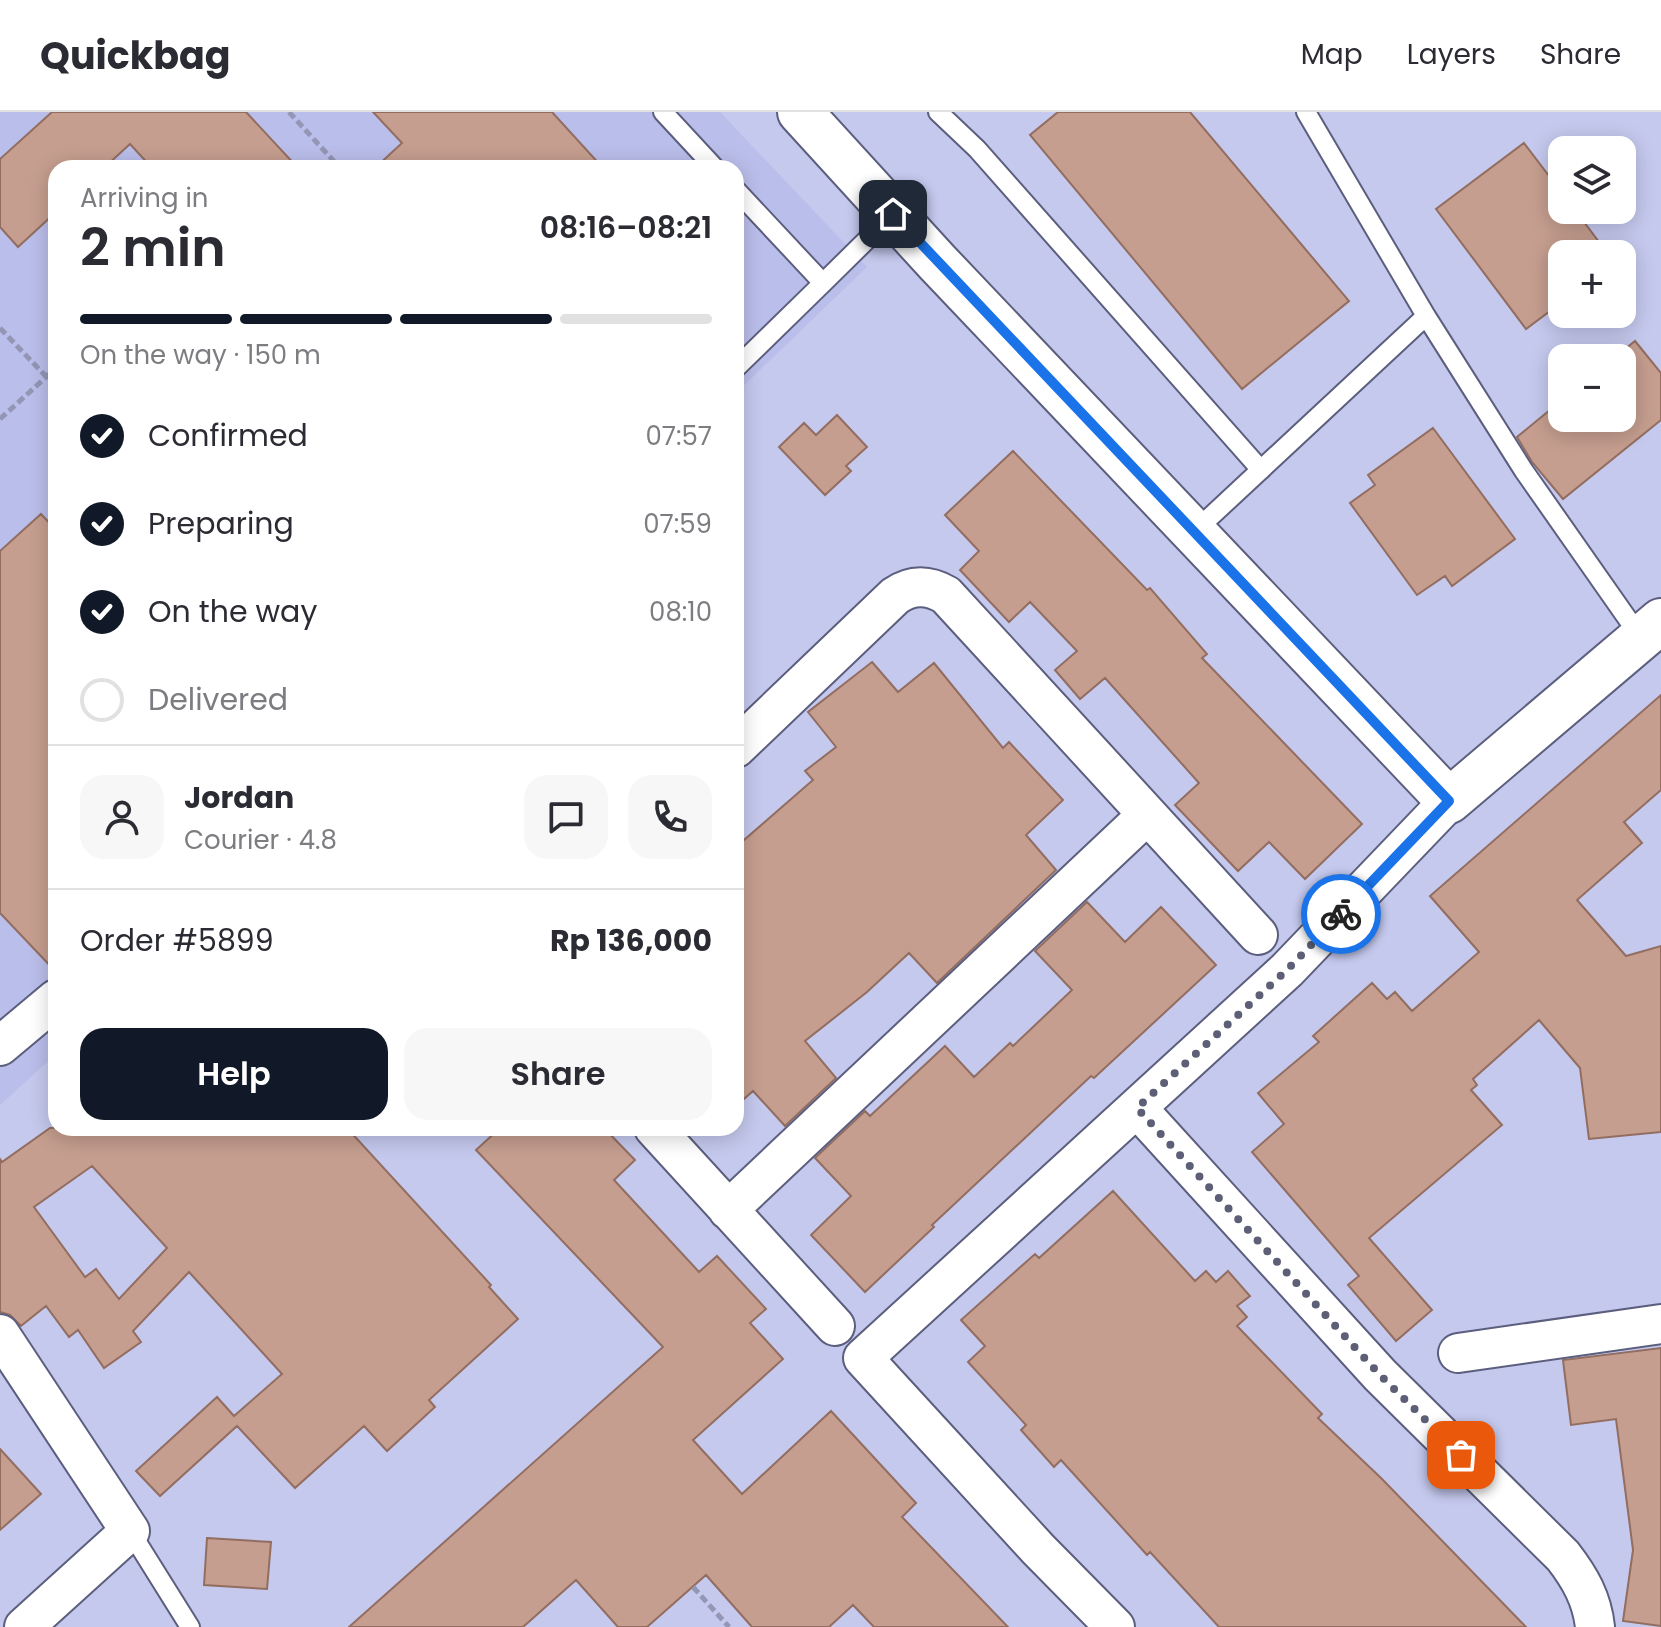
<!DOCTYPE html>
<html lang="en">
<head>
<meta charset="utf-8">
<style>
	:root { --surface:#fff; --page:#f7f7f7; --text:#2b2b33; --muted:#7c7c81; --line:#e1e1e2; --accent:#111827 }
	body { margin:0; font-family:Poppins,sans-serif; background:var(--page); color:var(--text); height:100vh; display:flex; flex-direction:column; font-size:30px; white-space:nowrap }
	* { box-sizing:border-box; margin:0 }
	p { font-size:26px; color:var(--muted) }
	.icon { flex:none; width:44px; height:44px; fill:none; stroke:currentColor; stroke-width:2; stroke-linecap:round; stroke-linejoin:round }
	.map { position:relative; flex:1; overflow:hidden }
	.panel { position:absolute; left:48px; top:48px; width:696px; height:976px; display:flex; flex-direction:column; background:var(--surface); border-radius:24px; box-shadow:0 4px 20px #0003 }
	.panel>* { flex:none }
	.fabs { position:absolute; left:1548px; top:24px; display:grid; gap:16px }
	.fabs a { display:grid; place-items:center; width:88px; height:88px; border-radius:16px; background:var(--surface); box-shadow:0 4px 20px #0003; font-size:40px }
	.pin { position:absolute; display:grid; place-items:center; width:68px; height:68px; color:#fff; margin:-34px; border-radius:16px; box-shadow:0 4px 12px #0006 }
	.courier { position:absolute; display:grid; place-items:center; width:80px; height:80px; margin:-40px; border:6px solid #1a73e8; border-radius:50%; background:#fff; color:#222; box-shadow:0 2px 10px #0007 }
	.head em { font-style:normal; font-weight:600 }
	.head div { display:flex; flex-direction:column-reverse }
	.head { display:flex; align-items:center; justify-content:space-between; height:136px; padding:0 32px }
	h1 { font-size:52px; font-weight:600; line-height:60px }
	.bar { display:grid; grid-template-columns:repeat(4,1fr); gap:12px 8px; align-content:center; height:96px; padding:0 32px }
	.bar i { height:10px; border-radius:6px; background:var(--line) }
	.bar .current { background:var(--accent) }
	.bar p { grid-column:span 4 }
	.line { display:flex; align-items:center; gap:20px; padding:0 32px; border-top:2px solid var(--line) }
	.line div { flex:1 }
	.round { display:grid; place-items:center; flex:none; width:84px; height:84px; border-radius:24px; background:var(--page) }
	ol { padding:0 32px; list-style:none }
	li { display:flex; align-items:center; gap:24px; height:88px }
	li p { margin-inline-start:auto }
	li .icon { padding:8px; border-radius:50%; background:var(--accent); color:#fff; stroke-width:4 }
	li:last-child { color:var(--muted) }
	li i { width:44px; height:44px; border:4px solid var(--line); border-radius:50% }
	.cta { display:flex; gap:16px; margin-top:auto; padding:16px 32px }
	.cta a { flex:1; height:92px; border-radius:24px; background:var(--accent); color:#fff; font-size:32px; font-weight:600; line-height:92px; text-align:center }
	.cta a+a { background:var(--page); color:var(--text) }
	header { display:flex; align-items:center; gap:48px; box-sizing:border-box; height:112px; padding:0 40px; background:var(--surface); border-bottom:2px solid var(--line) }
	header strong { font-size:38px }
	nav { display:flex; gap:44px; margin-inline-start:auto; font-size:28px }
	.map>svg:first-child { display:block }
	.built { fill:#babeea }
	.building { fill:#c59e8f; stroke:#926d60; stroke-width:2; fill-rule:evenodd }
	.lines { fill:none; stroke-linecap:round; stroke-linejoin:round }
	.lane-casing { stroke:#5c5e7e; stroke-width:22 }
	.street-casing { stroke:#5c5e7e; stroke-width:42 }
	.secondary-casing { stroke:#5c5e7e; stroke-width:48 }
	.path { stroke:#9396b4; stroke-width:5; stroke-dasharray:8 4; stroke-linecap:butt }
	.lane { stroke:#fff; stroke-width:18 }
	.street { stroke:#fff; stroke-width:38 }
	.secondary { stroke:#fff; stroke-width:44 }
	.done { stroke:#5c5f75; stroke-width:8; stroke-dasharray:0 14.4 }
	.route { stroke:#1a73e8; stroke-width:10 }
</style>
</head>
<body>
<header>
<strong>Quickbag</strong>
<nav><a>Map</a><a>Layers</a><a>Share</a></nav>
</header>
<div class="map">
<svg width="1661" height="1515" viewBox="0 0 1661 1515">
	<rect width="100%" height="100%" fill="#c5c9ee"/>
	<!-- built -->
	<path class="built" d="M 0,0 L 720,0 L 867,155 L 736,281 L 736,56 L 56,56 L 56,942 L 0,993 Z"/>
	<!-- building -->
	<path class="building" d="M 52,0 L 246,0 L 298,56 L 152,56 L 130,32 L 104,56 L 56,56 L 56,100 L 18,135 L 0,115 L 0,47 Z
		M 373,0 L 552,0 L 603,56 L 375,56 L 402,31 Z
		M 1058,0 L 1190,0 L 1349,189 L 1242,277 L 1030,23 Z
		M 1524,31 L 1562,81 L 1562,98 L 1575,98 L 1608,142 L 1562,142 L 1562,190 L 1526,217 L 1436,97 Z
		M 1635,229 L 1661,261 L 1661,308 L 1563,387 L 1532,350 L 1517,325 L 1562,288 L 1562,306 L 1622,306 L 1622,246 L 1614,246 Z
		M 837,303 L 867,335 L 846,354 L 851,359 L 825,383 L 779,335 L 804,311 L 816,323 Z
		M 1433,316 L 1515,427 L 1452,474 L 1445,464 L 1417,483 L 1350,391 L 1375,373 L 1368,363 Z
		M 1013,339 L 1147,478 L 1150,476 L 1207,542 L 1202,546 L 1362,712 L 1305,767 L 1269,730 L 1238,759 L 1175,693 L 1199,671 L 1105,566 L 1080,587 L 1055,558 L 1077,539 L 1030,490 L 1009,510 L 960,458 L 979,439 L 945,403 Z
		M 41,402 L 56,418 L 56,860 L 0,801 L 0,439 Z
		M 872,550 L 898,580 L 934,551 L 1003,636 L 1009,630 L 1063,688 L 1026,723 L 1056,758 L 937,871 L 909,841 L 867,880 L 805,929 L 836,966 L 785,1014 L 753,979 L 736,994 L 736,735 L 813,668 L 805,659 L 836,635 L 808,600 Z
		M 1661,583 L 1661,678 L 1624,710 L 1642,731 L 1577,788 L 1626,844 L 1661,834 L 1661,1020 L 1589,1027 L 1580,956 L 1539,908 L 1473,967 L 1477,973 L 1471,978 L 1502,1013 L 1369,1126 L 1432,1198 L 1396,1229 L 1348,1173 L 1359,1164 L 1252,1040 L 1284,1012 L 1258,981 L 1319,930 L 1313,924 L 1372,871 L 1387,887 L 1395,880 L 1412,899 L 1479,840 L 1430,784 Z
		M 1087,790 L 1125,830 L 1161,795 L 1216,853 L 1094,966 L 1091,964 L 932,1113 L 934,1115 L 865,1180 L 811,1123 L 851,1084 L 815,1046 L 865,999 L 870,1004 L 945,934 L 974,965 L 1010,931 L 1013,934 L 1072,878 L 1035,839 Z
		M 50,1016 L 347,1016 L 491,1173 L 489,1175 L 518,1207 L 429,1288 L 435,1295 L 387,1339 L 364,1314 L 295,1376 L 237,1314 L 160,1384 L 136,1359 L 217,1285 L 234,1304 L 282,1262 L 189,1160 L 133,1219 L 141,1230 L 104,1256 L 78,1218 L 69,1225 L 46,1194 L 21,1214 L 10,1203 L 0,1200 L 0,1047 L 2,1050 ZM 92,1054 L 167,1136 L 119,1187 L 96,1157 L 85,1165 L 34,1095 Z
		M 500,1016 L 604,1016 L 635,1048 L 614,1068 L 699,1160 L 717,1144 L 766,1197 L 750,1211 L 783,1247 L 693,1328 L 742,1382 L 831,1299 L 916,1391 L 902,1405 L 1008,1515 L 874,1515 L 853,1493 L 829,1515 L 752,1515 L 706,1463 L 647,1515 L 618,1515 L 576,1468 L 523,1515 L 349,1515 L 663,1235 L 476,1038 Z
		M 1113,1079 L 1195,1169 L 1206,1159 L 1216,1170 L 1228,1159 L 1250,1184 L 1237,1194 L 1247,1205 L 1237,1214 L 1322,1302 L 1318,1306 L 1381,1366 L 1526,1515 L 1219,1515 L 1150,1440 L 1147,1443 L 1061,1348 L 1054,1355 L 1021,1318 L 1026,1313 L 968,1250 L 985,1234 L 961,1208 L 1035,1142 L 1039,1146 Z
		M 1661,1236 L 1661,1514 L 1623,1509 L 1633,1438 L 1616,1307 L 1571,1313 L 1563,1248 Z
		M 0,1337 L 41,1382 L 0,1418 Z
		M 207,1426 L 271,1430 L 267,1477 L 204,1473 Z"/>
	<g class="lines">
		<defs>
			<path id="lane" d="M 663,0 L 715,56
				M 938,0 L 977,37 L 1261,358
				M 1306,0 L 1426,204 L 1524,359 L 1641,526
				M 736,78 L 823,171 L 736,256
				M 823,171 L 893,102
				M 1194,420 L 1426,204
				M 130,1419 L 190,1515"/>
			<path id="street" d="M 736,636 L 895,484 C 912,472 929,473 946,483 L 1258,823
				M 0,934 L 56,887
				M 1137,996 L 1380,1263 L 1563,1444 C 1580,1466 1592,1487 1595,1515
				M 654,1016 L 835,1214
				M 728,1098 L 1147,703
				M 0,1222 L 130,1419 L 24,1515
				M 1458,1241 L 1661,1212
				M 1115,1515 L 1038,1437 L 863,1246 L 1287,858 L 1449,689"/>
			<path id="secondary" d="M 800,0 L 937,150 L 1449,689 L 1661,509"/>
		</defs>
		<!-- lane casing -->
		<use href="#lane" class="lane-casing"/>
		<!-- street casing -->
		<use href="#street" class="street-casing"/>
		<!-- secondary casing -->
		<use href="#secondary" class="secondary-casing"/>
		<!-- path -->
		<path class="path" d="M 289,0 L 340,56
			M 0,216 L 56,275
			M 0,307 L 56,256
			M 693,1475 L 729,1515"/>
		<!-- lane -->
		<use href="#lane" class="lane"/>
		<!-- street -->
		<use href="#street" class="street"/>
		<!-- secondary -->
		<use href="#secondary" class="secondary"/>
	</g>
	<g class="lines">
		<!-- done -->
		<path class="done" d="M 1341,802 L 1287,858 L 1137,996 L 1380,1263 L 1461,1343"/>
		<!-- route -->
		<path class="route" d="M 893,102 L 1449,689 L 1341,802"/>
	</g>
</svg>
<div class="fabs">
<a><svg class="icon" aria-label="layers" viewBox="0 0 24 24"><path d="M12 4l9 5-9 5-9-5zM3 14l9 5 9-5"/></svg></a>
<a>+</a>
<a>−</a>
</div>
<div class="pin" style="left:1461px;top:1343px;background:#ea580c"><svg class="icon" aria-label="bag" viewBox="0 0 24 24"><path d="M5 8h14l-1 12H6zM9 8a3 3 0 0 1 6 0"/></svg></div>
<div class="pin" style="left:893px;top:102px;background:#1f2937"><svg class="icon" aria-label="home" viewBox="0 0 24 24"><path d="M3 11l9-7 9 7M6 9v11h12V9"/></svg></div>
<div class="courier" style="left:1341px;top:802px"><svg class="icon" aria-label="bike" viewBox="0 0 24 24"><circle cx="6" cy="16" r="4"/><circle cx="18" cy="16" r="4"/><path d="M6 16l4-8h5l3 8M10 8l3 8H6M13 5h3"/></svg></div>
<section class="panel">
<div class="head"><div><h1>2 min</h1><p>Arriving in</p></div><em>08:16–08:21</em></div>
<div class="bar"><i class="current"></i><i class="current"></i><i class="current"></i><i></i><p>On the way · 150 m</p></div>
<ol>
<li><svg class="icon" aria-label="check" viewBox="0 0 24 24"><path d="M5 12l5 5 9-10"/></svg>Confirmed<p>07:57</p></li>
<li><svg class="icon" aria-label="check" viewBox="0 0 24 24"><path d="M5 12l5 5 9-10"/></svg>Preparing<p>07:59</p></li>
<li><svg class="icon" aria-label="check" viewBox="0 0 24 24"><path d="M5 12l5 5 9-10"/></svg>On the way<p>08:10</p></li>
<li><i></i>Delivered</li>
</ol>
<div class="line" style="height:144px"><a class="round"><svg class="icon" aria-label="person" viewBox="0 0 24 24"><circle cx="12" cy="8" r="4"/><path d="M4 21q1-7 8-7t8 7"/></svg></a><div><b>Jordan</b><p>Courier · 4.8</p></div><a class="round"><svg class="icon" aria-label="chat" viewBox="0 0 24 24"><path d="M4 5h16v11H9l-5 4z"/></svg></a><a class="round"><svg class="icon" aria-label="phone" viewBox="0 0 24 24"><path d="M5 4h4l2 5-3 2q2 4 5 5l2-3 5 2v4C11 20 4 13 5 4z"/></svg></a></div>
<div class="line" style="height:104px"><div>Order #5899</div><b>Rp 136,000</b></div>
<div class="cta"><a>Help</a><a>Share</a></div>
</section>
</div>
</body>
</html>
